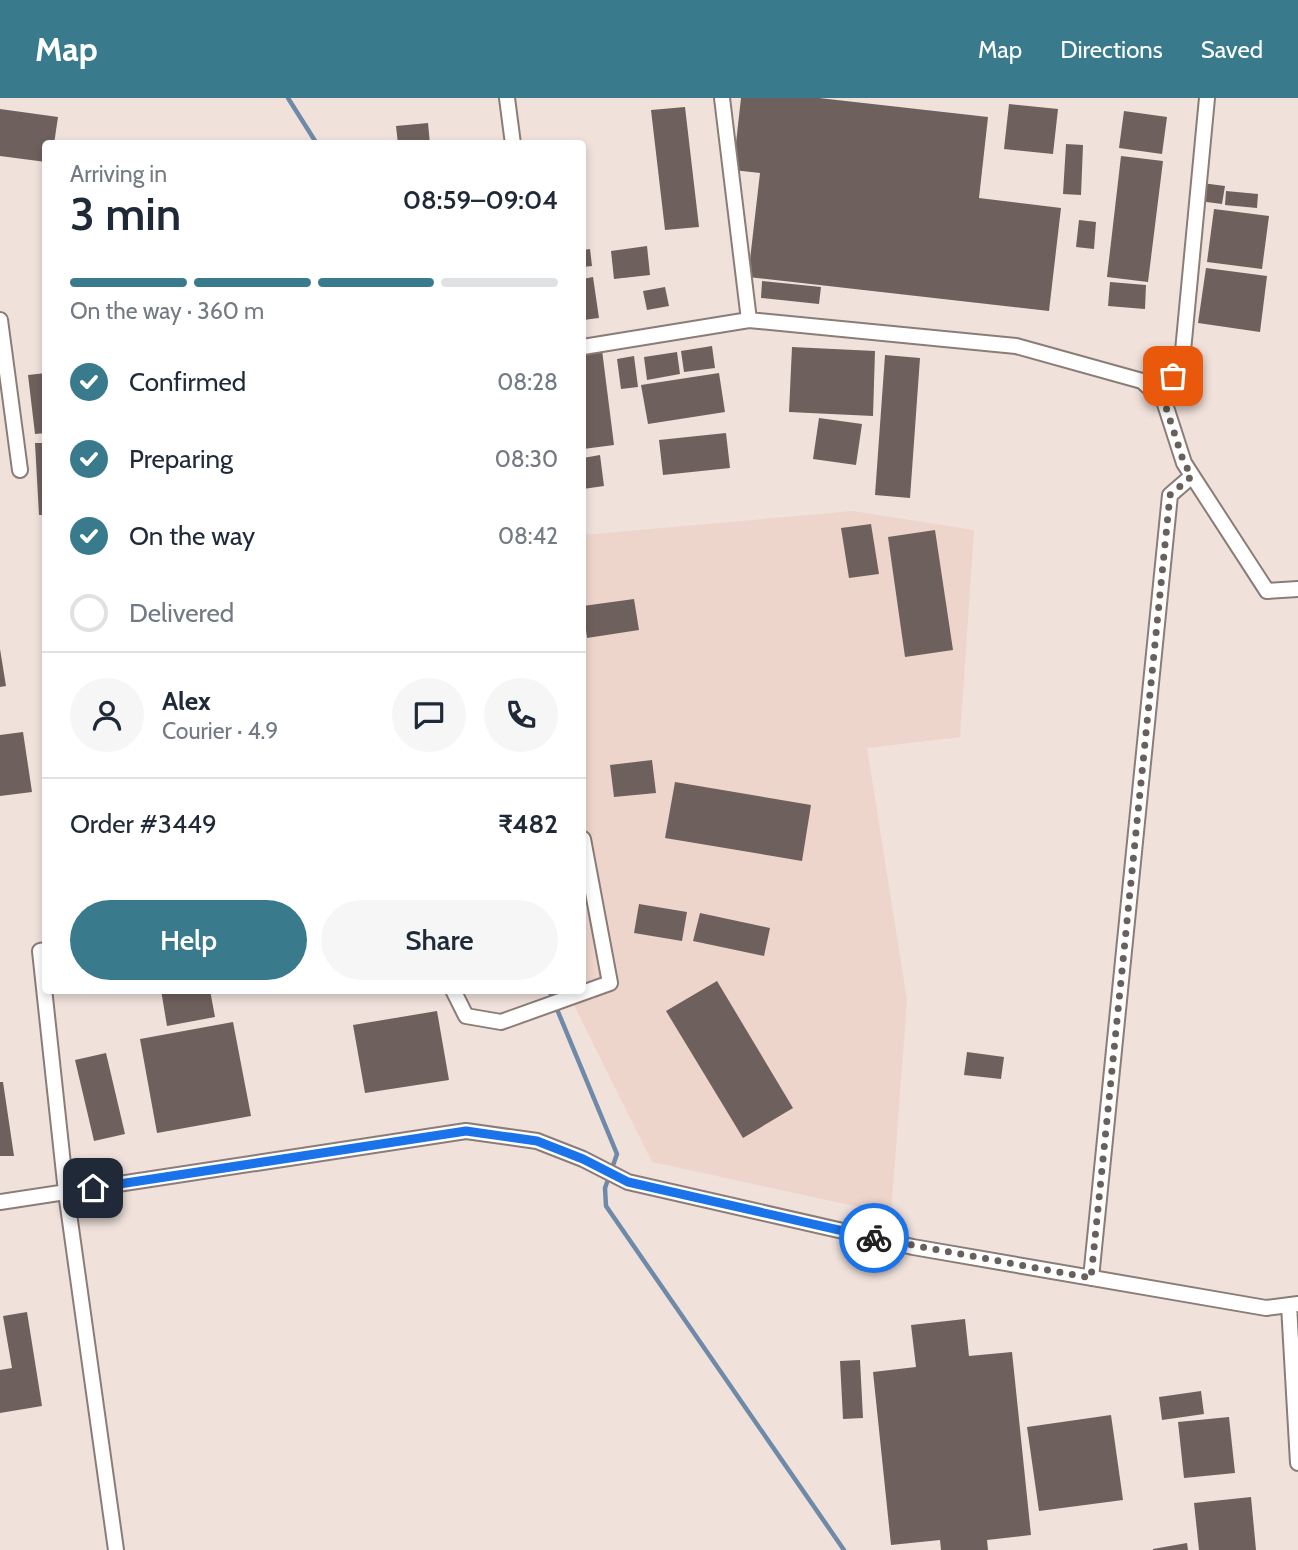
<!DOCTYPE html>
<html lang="en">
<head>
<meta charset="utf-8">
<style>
	:root { --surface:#fff; --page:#f6f6f7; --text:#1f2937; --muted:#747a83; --line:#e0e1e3; --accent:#397a8d }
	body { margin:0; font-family:Cabin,sans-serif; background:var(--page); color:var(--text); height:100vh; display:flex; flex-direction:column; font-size:26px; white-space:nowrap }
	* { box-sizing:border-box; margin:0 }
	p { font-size:23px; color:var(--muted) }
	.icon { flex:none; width:38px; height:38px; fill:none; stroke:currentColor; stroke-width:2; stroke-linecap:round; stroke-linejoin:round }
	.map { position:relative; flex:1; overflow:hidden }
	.details { position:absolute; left:42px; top:42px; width:544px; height:854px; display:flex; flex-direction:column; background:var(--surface); border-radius:7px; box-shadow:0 4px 10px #0003 }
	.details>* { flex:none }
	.pin { position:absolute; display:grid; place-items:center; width:60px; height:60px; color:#fff; margin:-30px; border-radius:14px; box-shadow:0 4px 10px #0006 }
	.courier { position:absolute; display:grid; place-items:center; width:70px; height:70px; margin:-35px; border:5px solid #1a73e8; border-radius:50%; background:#fff; color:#222; box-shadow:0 2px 9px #0007 }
	.head em { font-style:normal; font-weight:600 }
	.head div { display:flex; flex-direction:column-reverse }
	.head { display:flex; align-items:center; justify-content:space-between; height:119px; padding:0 28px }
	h1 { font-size:46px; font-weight:600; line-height:52px }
	.bar { display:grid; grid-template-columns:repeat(4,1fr); gap:10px 7px; align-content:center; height:84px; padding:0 28px }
	.bar i { height:9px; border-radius:5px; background:var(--line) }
	.bar .active { background:var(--accent) }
	.bar p { grid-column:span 4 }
	.line { display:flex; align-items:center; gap:18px; padding:0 28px; border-top:2px solid var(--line) }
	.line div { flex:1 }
	.round { display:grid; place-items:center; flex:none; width:74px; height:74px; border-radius:37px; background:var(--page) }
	ol { padding:0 28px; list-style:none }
	li { display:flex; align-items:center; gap:21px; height:77px }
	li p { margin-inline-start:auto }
	li .icon { padding:7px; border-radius:50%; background:var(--accent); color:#fff; stroke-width:4 }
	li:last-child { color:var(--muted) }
	li i { width:38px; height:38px; border:4px solid var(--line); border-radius:50% }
	.action { display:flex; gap:14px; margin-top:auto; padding:14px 28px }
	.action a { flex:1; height:80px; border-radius:42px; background:var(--accent); color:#fff; font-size:28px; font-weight:600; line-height:80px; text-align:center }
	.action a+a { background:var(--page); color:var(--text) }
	header { display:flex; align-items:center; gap:42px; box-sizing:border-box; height:98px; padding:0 35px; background:var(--accent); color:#fff }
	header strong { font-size:33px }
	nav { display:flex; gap:38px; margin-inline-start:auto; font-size:24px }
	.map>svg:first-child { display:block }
	.industrial { fill:#edd5cb }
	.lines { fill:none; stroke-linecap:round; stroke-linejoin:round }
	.stream { stroke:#6e8aa8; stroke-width:4.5 }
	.building { fill:#6e605d }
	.minor-casing { stroke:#8a7c77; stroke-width:18 }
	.minor { stroke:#fff; stroke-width:14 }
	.done { stroke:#68605c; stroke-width:7; stroke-dasharray:0 12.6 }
	.route { stroke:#1a73e8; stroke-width:9 }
</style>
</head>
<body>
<header>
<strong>Map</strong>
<nav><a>Map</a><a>Directions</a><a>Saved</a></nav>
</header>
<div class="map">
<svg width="1298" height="1452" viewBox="0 0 1298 1452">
	<rect width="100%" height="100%" fill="#f0e1db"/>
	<!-- industrial -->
	<path class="industrial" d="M 853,413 L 974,432 L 960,639 L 867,650 L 907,902 L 891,1116 L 652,1064 L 567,893 L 583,892 L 583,437 Z"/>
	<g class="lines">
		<!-- stream -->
		<path class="stream" d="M 288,0 L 317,46
			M 549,892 L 617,1056 L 605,1090 L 606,1108 L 844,1452"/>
	</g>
	<!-- building -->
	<path class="building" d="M 741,0 L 819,0 L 988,19 L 979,100 L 1061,110 L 1049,213 L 748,179 L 760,75 L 733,72 Z
		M 1009,6 L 1058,11 L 1053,56 L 1004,51 Z
		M 685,9 L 699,129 L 665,132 L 651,12 Z
		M 0,11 L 58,19 L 54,46 L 46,46 L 46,64 L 0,58 Z
		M 1124,13 L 1167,19 L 1162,56 L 1119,50 Z
		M 428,25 L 430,46 L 398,46 L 396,28 Z
		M 1066,46 L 1083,47 L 1081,97 L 1063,96 Z
		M 1121,58 L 1163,63 L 1148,184 L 1107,179 Z
		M 1202,85 L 1225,88 L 1222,106 L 1199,103 Z
		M 1226,93 L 1258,96 L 1257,110 L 1225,107 Z
		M 1214,111 L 1269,118 L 1262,171 L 1207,164 Z
		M 1079,122 L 1096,124 L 1094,151 L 1076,149 Z
		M 647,148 L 650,177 L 614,181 L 611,153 Z
		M 590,151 L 592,168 L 583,169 L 583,152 Z
		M 1206,170 L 1267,178 L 1260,234 L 1198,225 Z
		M 593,179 L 599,220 L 583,222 L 583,181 Z
		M 762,183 L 821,189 L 819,206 L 761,200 Z
		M 1110,184 L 1146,187 L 1145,211 L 1108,208 Z
		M 665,189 L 669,208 L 647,212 L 643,193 Z
		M 712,248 L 715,270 L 684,274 L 681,253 Z
		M 792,249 L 875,253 L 873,318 L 789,314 Z
		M 602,252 L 614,347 L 583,351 L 583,254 Z
		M 677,254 L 680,276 L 647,282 L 644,259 Z
		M 885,257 L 920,260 L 910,400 L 875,397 Z
		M 634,258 L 638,289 L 621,291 L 617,261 Z
		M 46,275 L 46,335 L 35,336 L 28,277 Z
		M 719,275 L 725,314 L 648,326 L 641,287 Z
		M 819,320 L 862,326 L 856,367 L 813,361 Z
		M 726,335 L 730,370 L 663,377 L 659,342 Z
		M 35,345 L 46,345 L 46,417 L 39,417 Z
		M 600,357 L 604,388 L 583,391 L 583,360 Z
		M 871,426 L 879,476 L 849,480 L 841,430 Z
		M 935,432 L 953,552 L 905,559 L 888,439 Z
		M 634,501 L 639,532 L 587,540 L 583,508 Z
		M 0,551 L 6,588 L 0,589 Z
		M 23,634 L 32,694 L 0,698 L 0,637 Z
		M 652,662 L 656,695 L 614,699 L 610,667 Z
		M 675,684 L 811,707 L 802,763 L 665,740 Z
		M 639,806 L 687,814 L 682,843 L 634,835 Z
		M 700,815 L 770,830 L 764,858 L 693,843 Z
		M 717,883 L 793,1010 L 743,1040 L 666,913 Z
		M 161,892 L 210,892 L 215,919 L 167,928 Z
		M 437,913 L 449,982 L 365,995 L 353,927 Z
		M 233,924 L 251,1018 L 157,1035 L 140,941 Z
		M 967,954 L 1004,959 L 1001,981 L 964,977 Z
		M 106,955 L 125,1036 L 94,1043 L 75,962 Z
		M 0,984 L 3,984 L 14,1058 L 0,1058 Z
		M 27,1214 L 42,1308 L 0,1315 L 0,1272 L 12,1270 L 3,1218 Z
		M 965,1221 L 969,1258 L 1012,1254 L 1031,1437 L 987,1442 L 988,1452 L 941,1452 L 940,1442 L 891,1447 L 873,1274 L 916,1269 L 911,1227 Z
		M 860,1262 L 863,1320 L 843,1321 L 840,1263 Z
		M 1201,1293 L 1204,1316 L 1162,1322 L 1159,1299 Z
		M 1111,1317 L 1123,1402 L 1039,1413 L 1027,1329 Z
		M 1229,1319 L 1235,1375 L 1184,1380 L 1178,1324 Z
		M 1251,1399 L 1256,1452 L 1199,1452 L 1194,1405 Z
		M 1187,1445 L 1188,1452 L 1153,1452 L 1153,1451 Z"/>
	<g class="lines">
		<defs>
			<path id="minor" d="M 507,0 L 513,46
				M 722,0 L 749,222
				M 0,222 L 20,372
				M 583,249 L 749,222 L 1016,248 L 1142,283 L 1164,303 L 1184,365 L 1267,493 L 1298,491
				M 1164,303 L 1183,253 L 1207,0
				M 46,852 L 40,853 L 66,1094 L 116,1452
				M 453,892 L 466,918 L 501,924 L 610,885 L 583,741
				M 0,1104 L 466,1033 L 537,1043 L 583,1061 L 628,1084 L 913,1149 L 1266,1210 L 1298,1206
				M 1091,1180 L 1170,397 L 1192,378
				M 1289,1207 L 1298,1365"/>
		</defs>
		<!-- minor casing -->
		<use href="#minor" class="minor-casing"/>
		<!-- minor -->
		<use href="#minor" class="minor"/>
	</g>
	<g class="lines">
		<!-- done -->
		<path class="done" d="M 874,1140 L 1091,1180 L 1170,397 L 1192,378 L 1184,365 L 1164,303 L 1173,278"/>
		<!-- route -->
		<path class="route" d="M 93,1090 L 466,1033 L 537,1043 L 583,1061 L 628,1084 L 874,1140"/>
	</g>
</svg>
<div class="pin" style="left:1173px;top:278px;background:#ea580c"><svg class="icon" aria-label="bag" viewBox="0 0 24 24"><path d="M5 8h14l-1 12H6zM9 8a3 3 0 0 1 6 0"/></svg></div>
<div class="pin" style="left:93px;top:1090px;background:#1f2937"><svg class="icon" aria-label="home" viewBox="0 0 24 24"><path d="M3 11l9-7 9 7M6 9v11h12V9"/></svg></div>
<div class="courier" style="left:874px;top:1140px"><svg class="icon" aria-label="bike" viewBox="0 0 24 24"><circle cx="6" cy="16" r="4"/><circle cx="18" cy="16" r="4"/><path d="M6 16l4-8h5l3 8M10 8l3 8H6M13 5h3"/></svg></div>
<section class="details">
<div class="head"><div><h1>3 min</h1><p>Arriving in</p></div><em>08:59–09:04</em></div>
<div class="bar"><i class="active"></i><i class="active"></i><i class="active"></i><i></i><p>On the way · 360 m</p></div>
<ol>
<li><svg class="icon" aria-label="check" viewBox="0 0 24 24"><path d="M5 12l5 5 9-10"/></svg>Confirmed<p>08:28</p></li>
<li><svg class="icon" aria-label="check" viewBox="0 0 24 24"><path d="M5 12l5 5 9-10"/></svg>Preparing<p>08:30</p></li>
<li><svg class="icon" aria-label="check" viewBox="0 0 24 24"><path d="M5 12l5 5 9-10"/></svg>On the way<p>08:42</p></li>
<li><i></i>Delivered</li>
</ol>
<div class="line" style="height:126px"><a class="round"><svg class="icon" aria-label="person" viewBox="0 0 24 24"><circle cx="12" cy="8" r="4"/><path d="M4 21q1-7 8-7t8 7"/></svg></a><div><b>Alex</b><p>Courier · 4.9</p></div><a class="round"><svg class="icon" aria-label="chat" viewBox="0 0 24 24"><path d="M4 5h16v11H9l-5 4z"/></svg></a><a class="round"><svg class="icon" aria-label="phone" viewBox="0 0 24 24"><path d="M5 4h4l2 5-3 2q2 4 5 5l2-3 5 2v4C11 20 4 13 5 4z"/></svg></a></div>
<div class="line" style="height:91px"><div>Order #3449</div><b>₹482</b></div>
<div class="action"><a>Help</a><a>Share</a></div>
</section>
</div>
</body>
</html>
